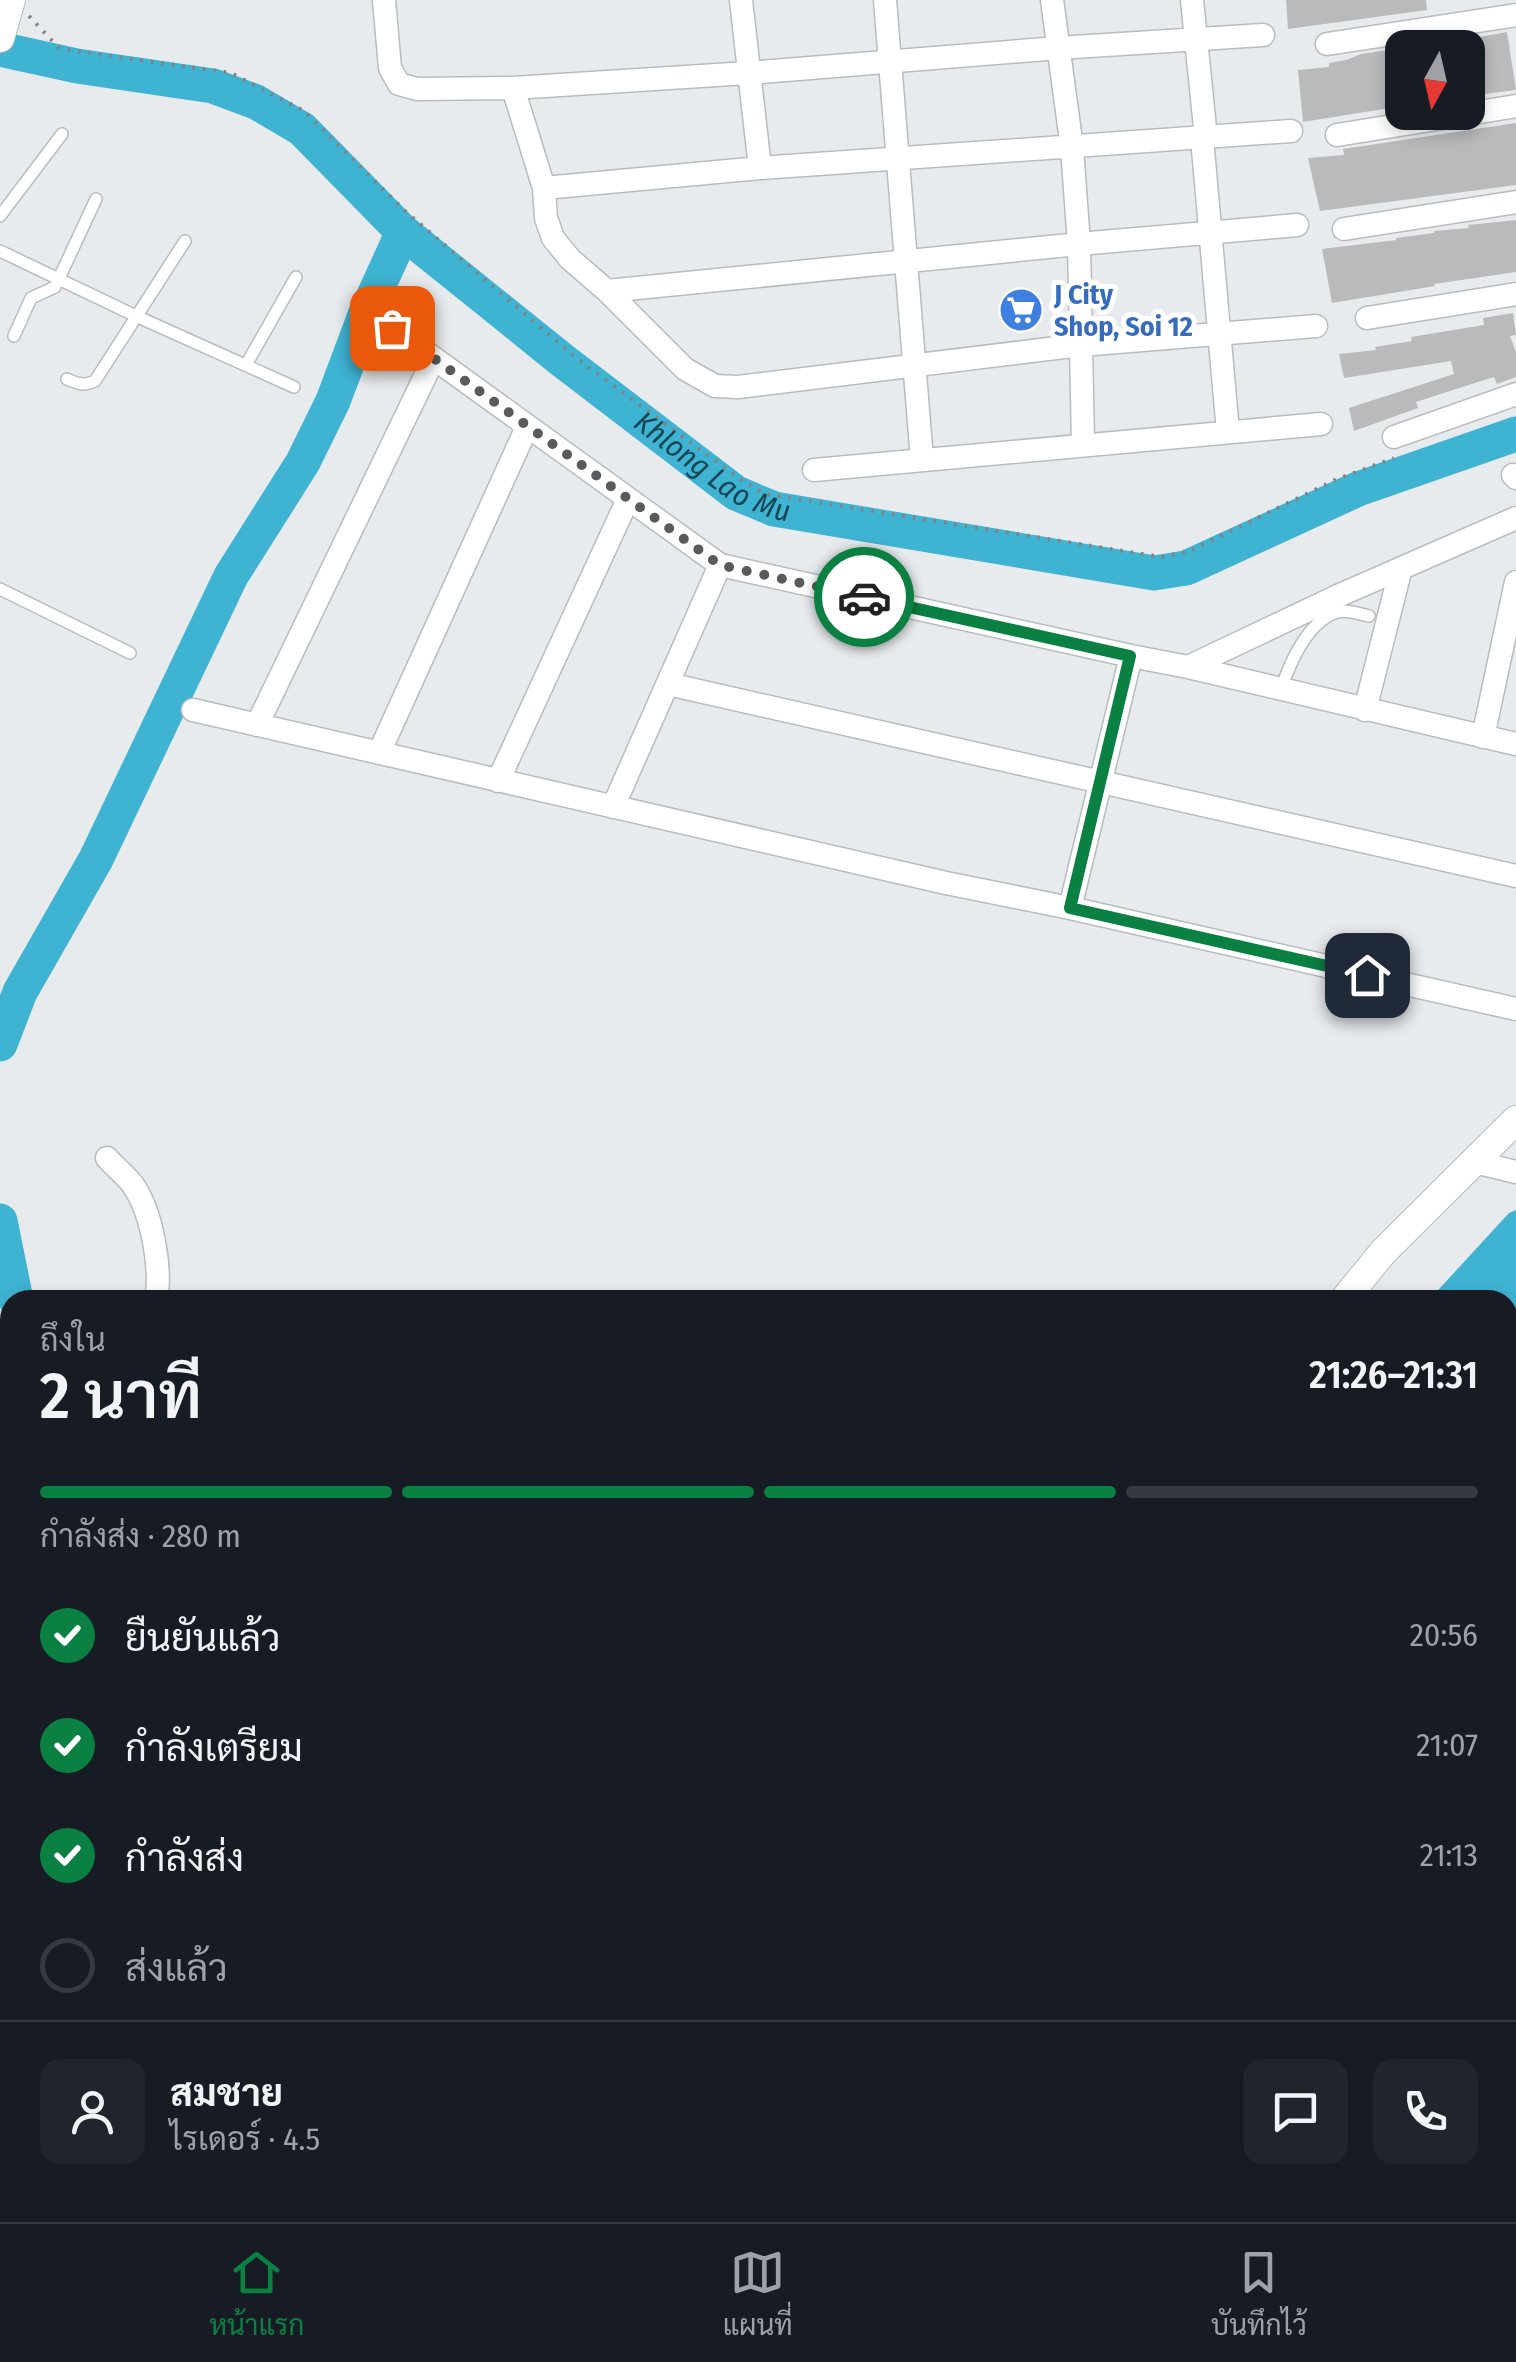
<!DOCTYPE html>
<html lang="th">
<head>
<meta charset="utf-8">
<style>
	:root { --surface:#171b24; --page:#20242c; --text:#f1f3f6; --muted:#9ea1a6; --line:#363941; --accent:#0b8043 }
	body { margin:0; font-family:"Fira Sans Condensed",Sarabun,sans-serif; background:var(--page); color:var(--text); height:100vh; display:flex; flex-direction:column; font-size:38px; white-space:nowrap }
	* { box-sizing:border-box; margin:0 }
	p { font-size:32px; color:var(--muted) }
	.icon { flex:none; width:55px; height:55px; fill:none; stroke:currentColor; stroke-width:2; stroke-linecap:round; stroke-linejoin:round }
	.map { position:relative; flex:1; overflow:hidden }
	.details { position:absolute; left:0px; top:1290px; width:1518px; height:932px; display:flex; flex-direction:column; background:var(--surface); border-radius:30px 30px 0 0; box-shadow:0 5px 15px #0003 }
	.details>* { flex:none }
	.needle { width:65px; rotate:188deg }
	.controls { position:absolute; left:1385px; top:30px; display:grid; gap:20px }
	.controls a { display:grid; place-items:center; width:100px; height:100px; border-radius:20px; background:var(--surface); box-shadow:0 5px 15px #0003; font-size:50px }
	.pin { position:absolute; display:grid; place-items:center; width:85px; height:85px; color:#fff; margin:-42px; border-radius:20px; box-shadow:0 5px 15px #0006 }
	.courier { position:absolute; display:grid; place-items:center; width:100px; height:100px; margin:-50px; border:8px solid #0b8043; border-radius:50%; background:#fff; color:#222; box-shadow:0 2px 12px #0007 }
	.head em { font-style:normal; font-weight:600 }
	.head div { display:flex; flex-direction:column-reverse }
	.head { display:flex; align-items:center; justify-content:space-between; height:170px; padding:0 40px }
	h1 { font-size:65px; font-weight:600; line-height:75px }
	.bar { display:grid; grid-template-columns:repeat(4,1fr); gap:15px 10px; align-content:center; height:120px; padding:0 40px }
	.bar i { height:12px; border-radius:8px; background:var(--line) }
	.bar .on { background:var(--accent) }
	.bar p { grid-column:span 4 }
	.line { display:flex; align-items:center; gap:25px; padding:0 40px; border-top:2px solid var(--line) }
	.line div { flex:1 }
	.round { display:grid; place-items:center; flex:none; width:105px; height:105px; border-radius:20px; background:var(--page) }
	ol { padding:0 40px; list-style:none }
	li { display:flex; align-items:center; gap:30px; height:110px }
	li p { margin-inline-start:auto }
	li .icon { padding:10px; border-radius:50%; background:var(--accent); color:#fff; stroke-width:4 }
	li:last-child { color:var(--muted) }
	li i { width:55px; height:55px; border:5px solid var(--line); border-radius:50% }
	.tabs { display:flex; justify-content:space-around; align-items:center; height:140px; border-top:2px solid var(--line); background:var(--surface); font-size:28px; color:var(--muted) }
	.tabs a { display:grid; justify-items:center; gap:5px }
	.tabs .on { color:var(--accent) }
	.map>svg:first-child { display:block }
	.water { fill:#3fb3d2 }
	.lines { fill:none; stroke-linecap:round; stroke-linejoin:round }
	.river { stroke:#3fb3d2; stroke-width:35 }
	.building { fill:#bababd }
	.service-casing { stroke:#b9bcbe; stroke-width:14 }
	.minor-casing { stroke:#b9bcbe; stroke-width:25 }
	.tertiary-casing { stroke:#b9bcbe; stroke-width:30 }
	.path { stroke:#808284; stroke-width:4; stroke-dasharray:2.5 8; stroke-linecap:butt }
	.service { stroke:#fff; stroke-width:11 }
	.minor { stroke:#fff; stroke-width:22 }
	.tertiary { stroke:#fff; stroke-width:28 }
	.done { stroke:#585a5b; stroke-width:10; stroke-dasharray:0 18 }
	.route { stroke:#0b8043; stroke-width:12 }
	.labels { text-anchor:middle; stroke-width:10; stroke-linejoin:round; paint-order:stroke }
	.shop-label { font-size:28px; font-weight:bold; fill:#366cbe; stroke:#fff; text-anchor:start }
	.water-label { font-size:30px; font-style:italic; fill:#144653; stroke:#fff }
</style>
</head>
<body>
<div class="map">
<svg width="1516" height="2222" viewBox="0 0 1516 2222">
	<rect width="100%" height="100%" fill="#e8ebed"/>
	<!-- water -->
	<path class="water" d="M 1516,1210 L 1516,2222 L 1405,2222 L 1404,2216 L 1396,2213 L 1508,2212 L 1508,1300 L 1429,1300 L 1509,1213 Z"/>
	<g class="lines">
		<!-- river -->
		<g class="river">
			<path id="s1" d="M 0,49 L 77,66 L 213,86 L 256,102 L 302,129 L 403,232 L 562,360 L 736,493 L 774,509 L 1154,573 L 1186,568 L 1358,489 L 1516,434"/>
			<path d="M 0,1044 L 20,992 L 96,859 L 231,576 L 303,462 L 333,401 L 366,313 L 403,232"/>
			<path d="M 0,1221 L 16,1300"/>
			<path d="M 0,1998 L 10,1970"/>
		</g>
	</g>
	<!-- building -->
	<path class="building" d="M 1286,0 L 1426,0 L 1427,10 L 1288,29 Z
		M 1507,32 L 1516,90 L 1468,96 L 1468,39 Z
		M 1402,48 L 1402,106 L 1303,122 L 1298,70 L 1329,67 L 1329,63 L 1346,60 L 1361,54 Z
		M 1516,123 L 1516,185 L 1320,211 L 1308,158 L 1344,155 L 1343,149 Z
		M 1516,220 L 1516,272 L 1434,284 L 1435,286 L 1332,303 L 1322,249 L 1396,240 L 1396,238 L 1434,233 L 1434,231 L 1469,228 L 1468,225 Z
		M 1513,313 L 1516,335 L 1510,336 L 1516,352 L 1516,377 L 1497,384 L 1494,377 L 1453,390 L 1416,402 L 1418,408 L 1354,431 L 1349,408 L 1454,374 L 1451,361 L 1344,378 L 1339,354 L 1376,350 L 1375,347 L 1412,341 L 1411,337 L 1484,325 L 1483,318 Z"/>
	<g class="lines">
		<defs>
			<path id="service" d="M 0,216 L 62,134
				M 0,251 L 138,317 L 294,387
				M 14,336 L 31,298 L 55,287 L 96,199
				M 246,365 L 296,277
				M 67,379 C 78,384 84,386 95,381 L 185,241
				M 0,589 L 130,653
				M 1281,689 C 1290,663 1308,621 1337,612 C 1347,609 1359,614 1369,616"/>
			<path id="minor" d="M 384,0 L 390,68 L 399,84 L 417,89 L 513,88 L 748,73 L 1058,48 L 1263,35
				M 741,0 L 760,168
				M 885,0 L 922,460
				M 1052,0 L 1072,148 L 1079,244 L 1083,445
				M 1192,0 L 1206,138
				M 1327,44 L 1516,15
				M 513,88 L 544,188 L 546,218 L 553,238 L 570,259 L 607,291 L 685,369 L 715,386 L 738,387 L 1081,345 L 1316,326
				M 1337,135 L 1516,106
				M 1202,138 L 1228,432
				M 544,188 L 760,168 L 1291,131
				M 1344,229 L 1516,202
				M 607,291 L 1079,244 L 1297,225
				M 1367,318 L 1516,294
				M 392,328 L 720,565 L 1131,656 L 1188,667 L 1516,744
				M 1394,437 L 1516,394
				M 814,470 L 1321,424
				M 1513,475 L 1516,478
				M 1188,667 L 1340,595 L 1516,518
				M 668,684 L 1516,876
				M 193,710 L 946,883 L 1070,908 L 1516,1009
				M 1365,710 L 1401,568
				M 257,725 L 434,358
				M 1483,737 L 1516,582
				M 379,753 L 527,427
				M 498,781 L 628,499
				M 613,807 L 720,565
				M 1070,908 L 1131,656
				M 107,1158 C 116,1168 129,1178 135,1188 C 152,1215 162,1269 156,1300
				M 1475,1162 L 1516,1172
				M 733,2222 L 738,2212
				M 1056,2222 L 1061,2212"/>
			<path id="tertiary" d="M 0,38 L 11,0
				M 1344,1300 L 1383,1252 L 1516,1120
				M 0,2039 L 10,2043
				M 670,2222 L 673,2212"/>
		</defs>
		<!-- service casing -->
		<use href="#service" class="service-casing"/>
		<!-- minor casing -->
		<use href="#minor" class="minor-casing"/>
		<!-- tertiary casing -->
		<use href="#tertiary" class="tertiary-casing"/>
		<!-- path -->
		<path class="path" d="M 29,16 L 58,47 L 74,51 L 231,73 L 304,111 L 405,211 L 576,358 L 740,479 L 765,494 L 1161,557 L 1188,552 L 1335,480 L 1394,458"/>
		<!-- service -->
		<use href="#service" class="service"/>
		<!-- minor -->
		<use href="#minor" class="minor"/>
		<!-- tertiary -->
		<use href="#tertiary" class="tertiary"/>
	</g>
	<g class="lines">
		<!-- done -->
		<path class="done" d="M 392,328 L 720,565 L 864,597"/>
		<!-- route -->
		<path class="route" d="M 864,597 L 1130,656 L 1070,908 L 1367,975"/>
	</g>
	<!-- icons -->
	<defs>
		<symbol id="supermarket-disc" viewBox="-11 -11 22 22"><circle r="9.5" fill="#3f7fe0" stroke="#fff"/><path d="M-6-5.5h2.5l.6 2H6L4.5 2H-2.5L-4.4-4H-6ZM-1.5 3.2a1.3 1.3 0 1 0 .1 0ZM3 3.2a1.3 1.3 0 1 0 .1 0Z" fill="#fff"/></symbol>
	</defs>
	<g fill-rule="evenodd">
		<use href="#supermarket-disc" x="996" y="285" width="50" height="50"/>
	</g>
	<g class="labels">
		<!-- shop labels -->
		<g class="shop-label">
			<text x="1054" y="304">J City<tspan x="1054" dy="32">Shop, Soi 12</tspan></text>
		</g>
		<!-- water labels -->
		<g class="water-label">
			<text dy="10" stroke="none"><textPath href="#s1" startOffset="850">Khlong Lao Mu</textPath></text>
		</g>
	</g>
</svg>
<div class="controls">
<a><svg class="needle" viewBox="-14 -14 28 28"><path d="M0-13l5 13h-10z" fill="#e53935"/><path d="M0 13l5-13h-10z" fill="#9ea1a6"/></svg></a>
</div>
<div class="pin" style="left:392px;top:328px;background:#ea580c"><svg class="icon" aria-label="bag" viewBox="0 0 24 24"><path d="M5 8h14l-1 12H6zM9 8a3 3 0 0 1 6 0"/></svg></div>
<div class="pin" style="left:1367px;top:975px;background:#1f2937"><svg class="icon" aria-label="home" viewBox="0 0 24 24"><path d="M3 11l9-7 9 7M6 9v11h12V9"/></svg></div>
<div class="courier" style="left:864px;top:597px"><svg class="icon" aria-label="car" viewBox="0 0 24 24"><path d="M5 17H2v-5l4-1 3-4h7l3 4 3 1v5h-3M9 17h6M6 11h13"/><circle cx="7" cy="17" r="2"/><circle cx="17" cy="17" r="2"/></svg></div>
<section class="details">
<div class="head"><div><h1>2 นาที</h1><p>ถึงใน</p></div><em>21:26–21:31</em></div>
<div class="bar"><i class="on"></i><i class="on"></i><i class="on"></i><i></i><p>กำลังส่ง · 280 m</p></div>
<ol>
<li><svg class="icon" aria-label="check" viewBox="0 0 24 24"><path d="M5 12l5 5 9-10"/></svg>ยืนยันแล้ว<p>20:56</p></li>
<li><svg class="icon" aria-label="check" viewBox="0 0 24 24"><path d="M5 12l5 5 9-10"/></svg>กำลังเตรียม<p>21:07</p></li>
<li><svg class="icon" aria-label="check" viewBox="0 0 24 24"><path d="M5 12l5 5 9-10"/></svg>กำลังส่ง<p>21:13</p></li>
<li><i></i>ส่งแล้ว</li>
</ol>
<div class="line" style="height:180px"><a class="round"><svg class="icon" aria-label="person" viewBox="0 0 24 24"><circle cx="12" cy="8" r="4"/><path d="M4 21q1-7 8-7t8 7"/></svg></a><div><b>สมชาย</b><p>ไรเดอร์ · 4.5</p></div><a class="round"><svg class="icon" aria-label="chat" viewBox="0 0 24 24"><path d="M4 5h16v11H9l-5 4z"/></svg></a><a class="round"><svg class="icon" aria-label="phone" viewBox="0 0 24 24"><path d="M5 4h4l2 5-3 2q2 4 5 5l2-3 5 2v4C11 20 4 13 5 4z"/></svg></a></div>
</section>
</div>
<nav class="tabs">
<a class="on"><svg class="icon" aria-label="home" viewBox="0 0 24 24"><path d="M3 11l9-7 9 7M6 9v11h12V9"/></svg>หน้าแรก</a>
<a><svg class="icon" aria-label="map" viewBox="0 0 24 24"><path d="M3 6l6-2 6 2 6-2v14l-6 2-6-2-6 2zM9 4v14M15 6v14"/></svg>แผนที่</a>
<a><svg class="icon" aria-label="saved" viewBox="0 0 24 24"><path d="M7 4h10v16l-5-4-5 4z"/></svg>บันทึกไว้</a>
</nav>
</body>
</html>
